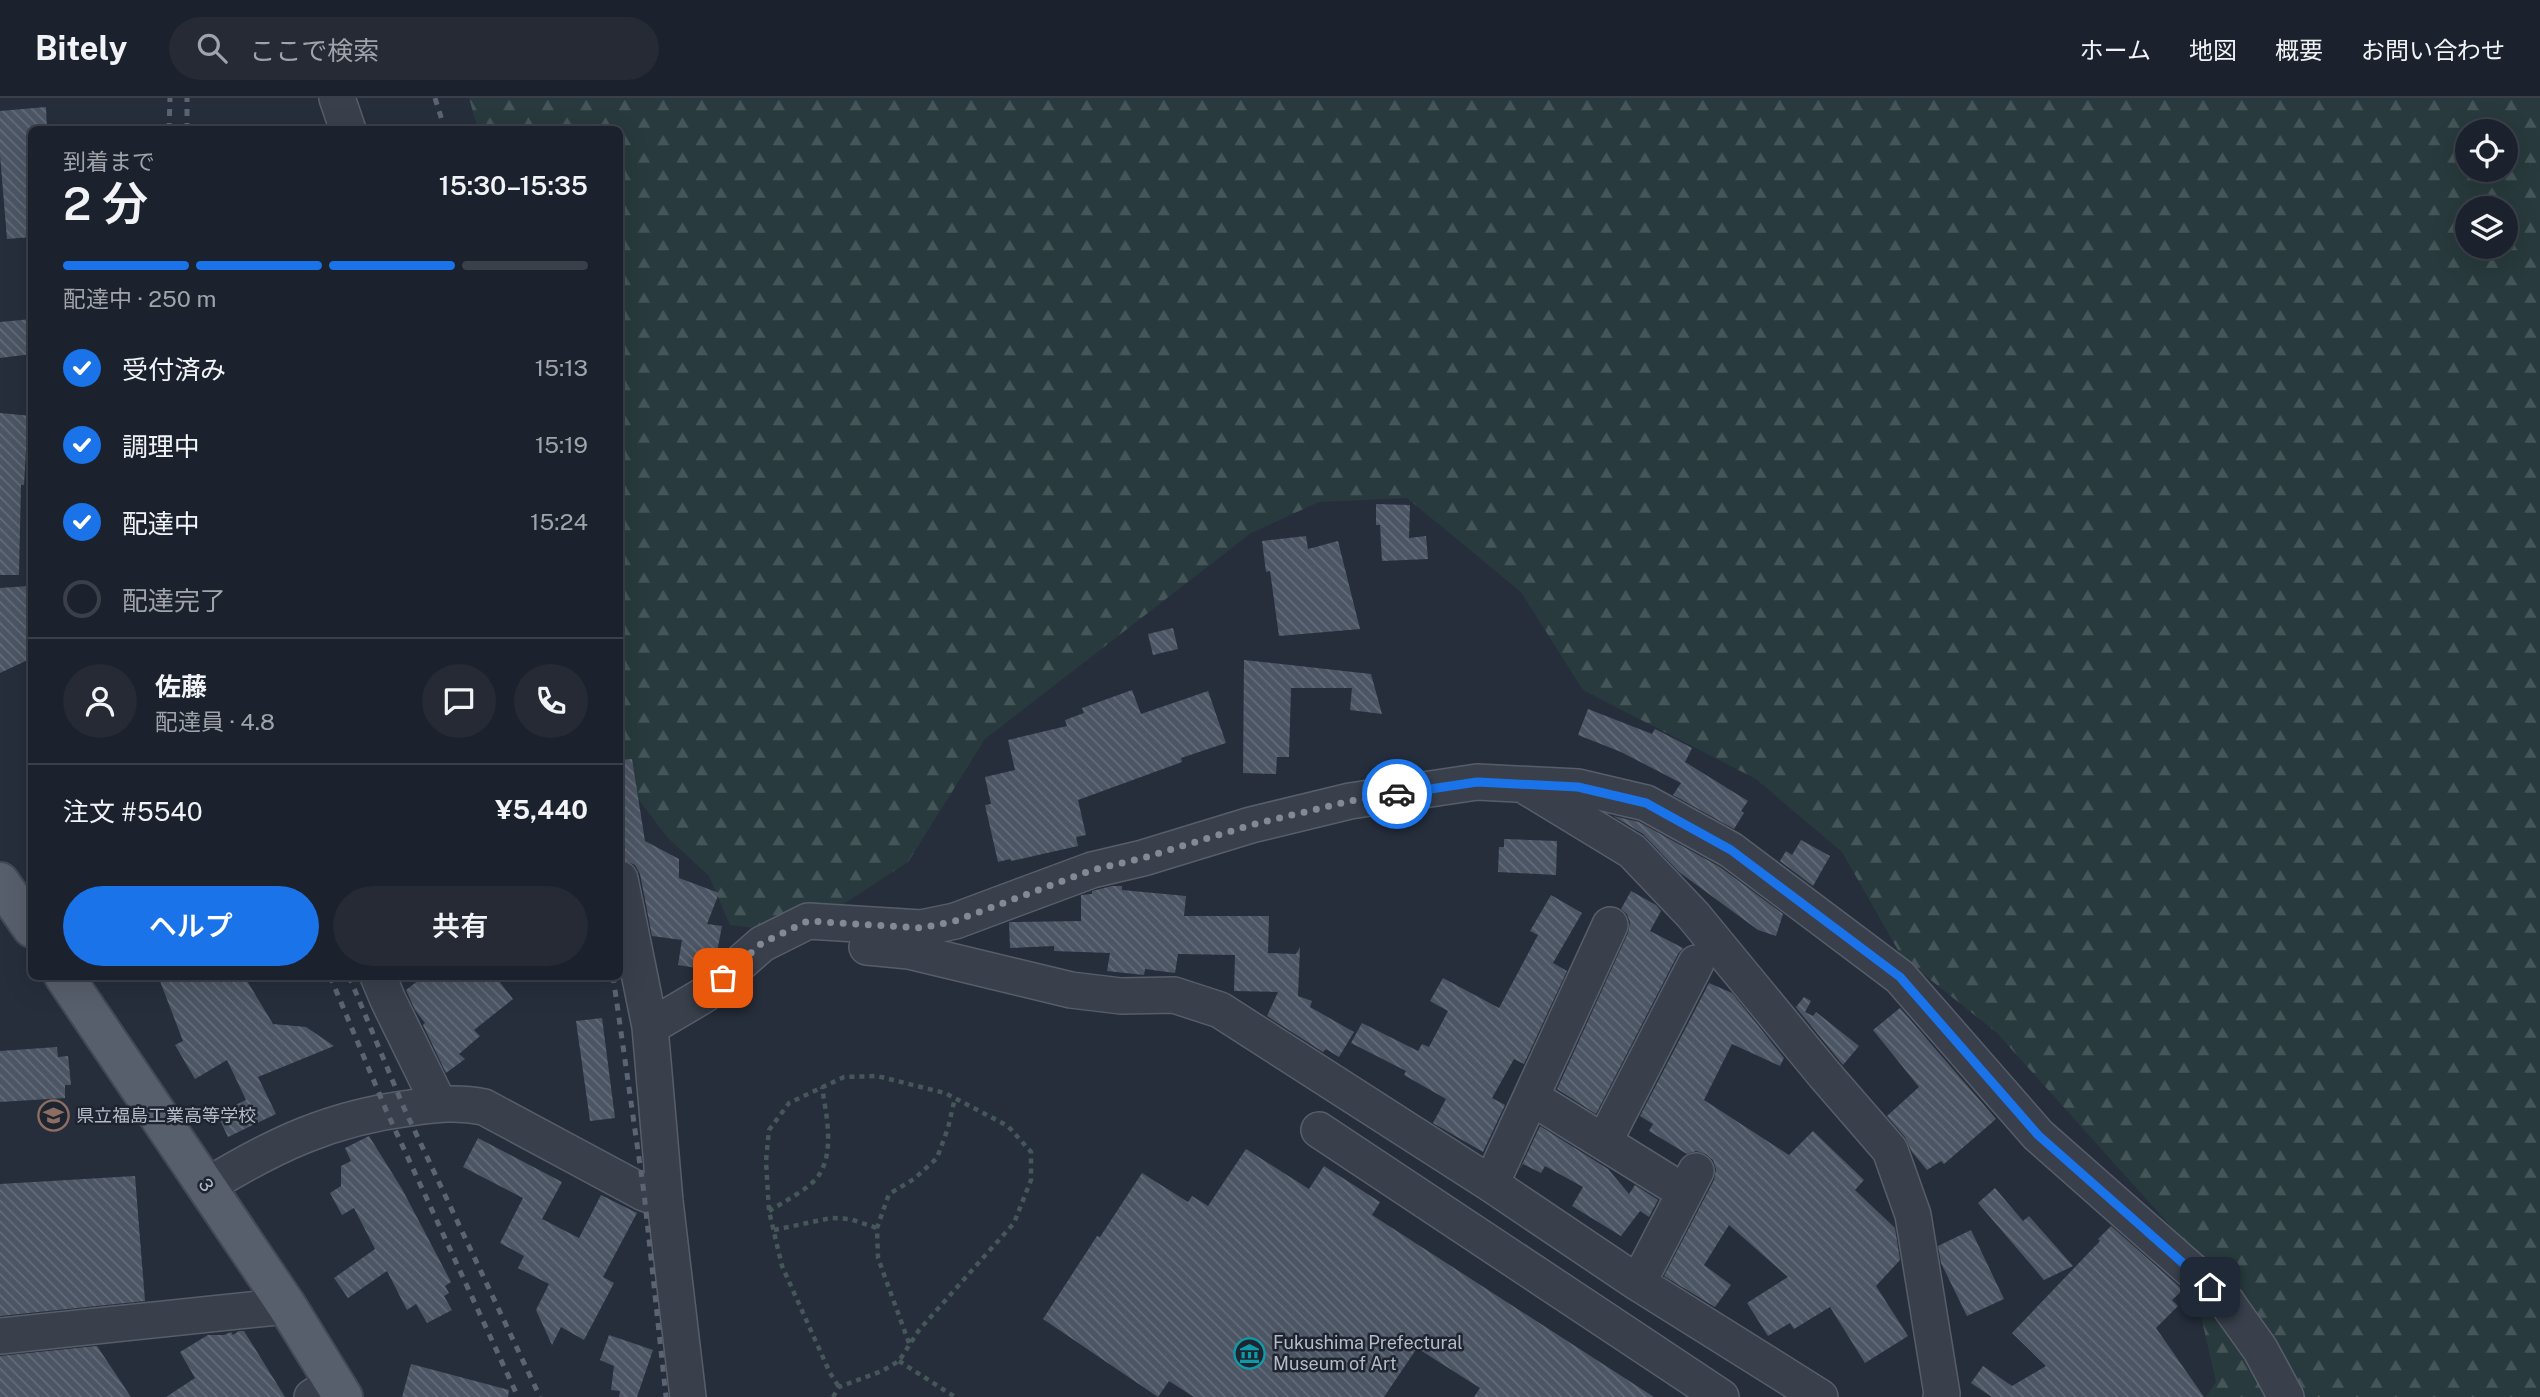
<!DOCTYPE html>
<html lang="ja">
<head>
<meta charset="utf-8">
<style>
	:root { --surface:#1c222d; --page:#252a35; --text:#f1f3f6; --muted:#a0a4aa; --line:#3a3f49; --accent:#1a73e8 }
	body { margin:0; font-family:"Public Sans","Noto Sans JP",sans-serif; background:var(--page); color:var(--text); height:100vh; display:flex; flex-direction:column; font-size:26px; white-space:nowrap }
	* { box-sizing:border-box; margin:0 }
	p { font-size:23px; color:var(--muted) }
	.icon { flex:none; width:38px; height:38px; fill:none; stroke:currentColor; stroke-width:2; stroke-linecap:round; stroke-linejoin:round }
	.map { position:relative; flex:1; overflow:hidden }
	.details { position:absolute; left:28px; top:28px; width:595px; height:854px; display:flex; flex-direction:column; background:var(--surface); border-radius:10px; box-shadow:0 7px 28px #0002,0 0 0 2px var(--line) }
	.details>* { flex:none }
	.controls { position:absolute; left:2455px; top:21px; display:grid; gap:14px }
	.controls a { display:grid; place-items:center; width:63px; height:63px; border-radius:50%; background:var(--surface); box-shadow:0 7px 28px #0002,0 0 0 2px var(--line); font-size:35px }
	.pin { position:absolute; display:grid; place-items:center; width:60px; height:60px; color:#fff; margin:-30px; border-radius:14px; box-shadow:0 4px 10px #0006 }
	.courier { position:absolute; display:grid; place-items:center; width:70px; height:70px; margin:-35px; border:5px solid #1a73e8; border-radius:50%; background:#fff; color:#222; box-shadow:0 2px 9px #0007 }
	.head em { font-style:normal; font-weight:600 }
	.head div { display:flex; flex-direction:column-reverse }
	.head { display:flex; align-items:center; justify-content:space-between; height:119px; padding:0 35px }
	h1 { font-size:46px; font-weight:600; line-height:52px }
	.bar { display:grid; grid-template-columns:repeat(4,1fr); gap:10px 7px; align-content:center; height:84px; padding:0 35px }
	.bar i { height:9px; border-radius:5px; background:var(--line) }
	.bar .current { background:var(--accent) }
	.bar p { grid-column:span 4 }
	.line { display:flex; align-items:center; gap:18px; padding:0 35px; border-top:2px solid var(--line) }
	.line div { flex:1 }
	.round { display:grid; place-items:center; flex:none; width:74px; height:74px; border-radius:37px; background:var(--page) }
	ol { padding:0 35px; list-style:none }
	li { display:flex; align-items:center; gap:21px; height:77px }
	li p { margin-inline-start:auto }
	li .icon { padding:7px; border-radius:50%; background:var(--accent); color:#fff; stroke-width:4 }
	li:last-child { color:var(--muted) }
	li i { width:38px; height:38px; border:4px solid var(--line); border-radius:50% }
	.button { display:flex; gap:14px; margin-top:auto; padding:14px 35px }
	.button a { flex:1; height:80px; border-radius:42px; background:var(--accent); color:#fff; font-size:28px; font-weight:600; line-height:80px; text-align:center }
	.button a+a { background:var(--page); color:var(--text) }
	header { display:flex; align-items:center; gap:42px; box-sizing:border-box; height:98px; padding:0 35px; background:var(--surface); border-bottom:2px solid var(--line) }
	header strong { font-size:33px }
	nav { display:flex; gap:38px; margin-inline-start:auto; font-size:24px }
	.search { width:490px; height:63px; background:var(--page); display:flex; align-items:center; gap:18px; box-sizing:border-box; padding:0 24px; border-radius:38px; color:var(--muted); font-size:26px }
	.map>svg:first-child { display:block }
	.forest { fill:url(#forest-firs); fill-rule:evenodd }
	.building { fill:url(#building-back-hatch) }
	.lines { fill:none; stroke-linecap:round; stroke-linejoin:round }
	.minor-casing { stroke:#575e6a; stroke-width:38 }
	.major-casing { stroke:#424955; stroke-width:42 }
	.path { stroke:#46575a; stroke-width:4.5; stroke-dasharray:5 5; stroke-linecap:butt }
	.minor { stroke:#39404c; stroke-width:35 }
	.major { stroke:#585f6c; stroke-width:38 }
	.rail { stroke:#5c6473; stroke-width:5; stroke-dasharray:7 7; stroke-linecap:butt }
	.done { stroke:#838a96; stroke-width:7; stroke-dasharray:0 12.6 }
	.route { stroke:#1a73e8; stroke-width:9 }
	.labels { text-anchor:middle; stroke-width:5; stroke-linejoin:round; paint-order:stroke }
	.poi-label { font-size:18px; fill:#b5bcc7; stroke:#1e2531; text-anchor:start }
	.street-label { font-size:18px; fill:#b5bcc7; stroke:#1e2531 }
</style>
</head>
<body>
<header>
<strong>Bitely</strong>
<div class="search"><svg class="icon" aria-label="search" viewBox="0 0 24 24"><circle cx="10" cy="10" r="6"/><path d="M15 15l6 6"/></svg>ここで検索</div>
<nav><a>ホーム</a><a>地図</a><a>概要</a><a>お問い合わせ</a></nav>
</header>
<div class="map">
<svg width="2540" height="1299" viewBox="0 0 2540 1299">
	<defs>
		<pattern id="forest-firs" width="22" height="20" patternUnits="userSpaceOnUse" patternTransform="scale(1.75)"><rect width="22" height="20" fill="#283a3d"/><path d="M5 1l3.5 6h-7zM16 11l3.5 6h-7z" fill="#455558"/></pattern>
		<pattern id="building-back-hatch" width="6" height="6" patternUnits="userSpaceOnUse" patternTransform="scale(1.75)"><rect width="6" height="6" fill="#4c5564"/><path d="M-1 5l2 2M0 0l6 6M5-1l2 2" fill="none" stroke="#646c79"/></pattern>
	</defs>
	<rect width="100%" height="100%" fill="#262e3c"/>
	<!-- forest -->
	<path class="forest" d="M 469,0 L 2540,0 L 2540,1299 L 2206,1299 L 2216,1284 L 2184,1143 L 1997,935 L 1902,859 L 1842,754 L 1756,681 L 1583,592 L 1521,494 L 1407,400 L 1319,404 L 1251,435 L 985,641 L 908,764 L 839,809 L 755,830 L 730,827 L 709,778 L 667,739 L 620,677 L 620,32 L 478,31 ZM 2468,33 L 2506,33 L 2506,72 L 2468,72 ZM 2468,110 L 2506,110 L 2506,149 L 2468,149 Z"/>
	<!-- building -->
	<path class="building" d="M 46,9 L 47,32 L 32,32 L 32,139 L 7,141 L 0,57 L 0,13 Z
		M 32,221 L 32,256 L 0,260 L 0,224 Z
		M 0,315 L 32,318 L 32,349 L 26,352 L 24,387 L 21,387 L 19,477 L 0,477 Z
		M 1376,406 L 1410,407 L 1409,440 L 1426,438 L 1428,461 L 1382,463 L 1380,427 L 1376,427 Z
		M 1306,438 L 1308,451 L 1338,443 L 1360,531 L 1279,538 L 1270,473 L 1266,474 L 1262,443 Z
		M 29,488 L 32,560 L 0,575 L 0,490 Z
		M 1173,530 L 1178,551 L 1153,557 L 1148,536 Z
		M 1244,562 L 1371,576 L 1382,616 L 1350,612 L 1352,590 L 1291,590 L 1289,659 L 1277,659 L 1276,676 L 1243,675 Z
		M 1132,592 L 1141,616 L 1208,593 L 1226,645 L 1181,660 L 1182,664 L 1078,702 L 1086,737 L 1076,739 L 1078,748 L 1011,763 L 1010,761 L 998,764 L 985,707 L 991,706 L 985,679 L 1015,672 L 1008,642 L 1067,628 L 1065,622 L 1084,615 L 1082,610 Z
		M 1588,611 L 1652,636 L 1655,631 L 1692,650 L 1685,664 L 1748,703 L 1741,713 L 1744,715 L 1734,731 L 1673,697 L 1681,685 L 1621,654 L 1578,637 Z
		M 632,661 L 645,743 L 679,761 L 679,780 L 719,795 L 707,826 L 722,828 L 716,859 L 703,871 L 678,867 L 682,842 L 652,838 L 640,776 L 635,767 L 621,761 L 620,662 Z
		M 1613,718 L 1639,724 L 1720,769 L 1783,816 L 1776,838 L 1758,832 L 1679,774 L 1643,736 Z
		M 1504,741 L 1557,743 L 1556,777 L 1498,774 L 1499,749 L 1504,749 Z
		M 1801,742 L 1830,758 L 1813,788 L 1780,763 L 1786,753 L 1792,757 Z
		M 1112,788 L 1122,788 L 1122,792 L 1186,798 L 1184,818 L 1269,818 L 1268,855 L 1296,856 L 1300,849 L 1298,898 L 1312,903 L 1310,909 L 1354,934 L 1339,959 L 1326,951 L 1323,954 L 1267,918 L 1278,894 L 1234,893 L 1235,857 L 1178,856 L 1175,875 L 1145,871 L 1144,877 L 1107,873 L 1110,855 L 1054,853 L 1054,848 L 1010,850 L 1009,824 L 1081,823 L 1081,797 L 1092,796 L 1092,793 Z
		M 1631,793 L 1656,807 L 1661,813 L 1650,833 L 1683,850 L 1678,856 L 1596,1016 L 1557,991 L 1628,835 L 1630,824 L 1627,816 L 1621,811 Z
		M 1551,797 L 1582,815 L 1553,865 L 1567,873 L 1524,966 L 1514,961 L 1492,1000 L 1505,1007 L 1483,1054 L 1433,1025 L 1446,1001 L 1404,977 L 1406,973 L 1351,945 L 1362,925 L 1418,953 L 1422,946 L 1429,949 L 1448,913 L 1430,903 L 1443,880 L 1499,910 L 1538,837 L 1530,833 Z
		M 158,878 L 244,878 L 273,926 L 306,929 L 334,948 L 258,979 L 276,1016 L 228,1039 L 217,1016 L 246,1002 L 227,962 L 195,981 L 175,947 L 183,943 Z
		M 424,878 L 495,878 L 513,901 L 474,932 L 480,938 L 459,956 L 465,961 L 446,975 L 423,927 L 425,925 L 415,912 L 406,892 Z
		M 1709,885 L 1732,895 L 1784,960 L 1780,968 L 1732,946 L 1704,1002 L 1789,1057 L 1813,1033 L 1864,1082 L 1855,1092 L 1895,1130 L 1900,1162 L 1876,1188 L 1908,1238 L 1865,1265 L 1830,1209 L 1794,1231 L 1790,1225 L 1768,1238 L 1747,1205 L 1788,1179 L 1729,1127 L 1704,1167 L 1731,1187 L 1715,1209 L 1664,1178 L 1714,1082 L 1716,1071 L 1713,1062 L 1706,1056 L 1696,1053 L 1687,1056 L 1649,1033 L 1653,1026 L 1640,1018 Z
		M 1804,899 L 1811,903 L 1805,914 L 1813,918 L 1816,914 L 1859,948 L 1843,967 L 1794,907 L 1796,909 Z
		M 1900,910 L 1996,1021 L 1944,1066 L 1941,1063 L 1927,1072 L 1912,1054 L 1905,1039 L 1887,1018 L 1919,989 L 1873,932 Z
		M 602,920 L 615,1020 L 590,1023 L 576,923 Z
		M 57,949 L 58,959 L 68,958 L 71,987 L 65,987 L 65,1000 L 0,1004 L 0,953 Z
		M 1540,1028 L 1608,1071 L 1629,1096 L 1635,1087 L 1658,1102 L 1649,1119 L 1640,1113 L 1621,1138 L 1572,1108 L 1583,1089 L 1545,1068 L 1541,1075 L 1523,1066 L 1520,1071 Z
		M 369,1038 L 402,1091 L 451,1184 L 445,1188 L 449,1195 L 444,1198 L 452,1212 L 427,1225 L 416,1206 L 407,1212 L 387,1173 L 348,1200 L 334,1180 L 375,1151 L 354,1110 L 342,1117 L 330,1095 L 341,1088 L 341,1068 L 351,1063 L 345,1050 Z
		M 478,1040 L 562,1084 L 542,1121 L 579,1140 L 601,1097 L 637,1115 L 603,1179 L 614,1185 L 584,1242 L 561,1229 L 552,1247 L 536,1212 L 549,1186 L 518,1170 L 524,1158 L 500,1145 L 523,1100 L 463,1069 Z
		M 1246,1051 L 1309,1091 L 1324,1068 L 1380,1104 L 1372,1117 L 1654,1299 L 1474,1299 L 1480,1290 L 1417,1250 L 1384,1299 L 1194,1299 L 1169,1283 L 1158,1299 L 1043,1221 L 1097,1138 L 1100,1139 L 1142,1075 L 1188,1104 L 1192,1098 L 1208,1108 Z
		M 135,1078 L 145,1203 L 0,1218 L 0,1086 Z
		M 1995,1090 L 2023,1123 L 2029,1118 L 2073,1168 L 2044,1182 L 1978,1105 Z
		M 2111,1128 L 2183,1192 L 2172,1202 L 2178,1208 L 2156,1230 L 2204,1299 L 1992,1299 L 1971,1285 L 1983,1268 L 2012,1288 L 2046,1268 L 2012,1235 L 2100,1143 L 2098,1141 Z
		M 1971,1132 L 2004,1201 L 1967,1218 L 1941,1165 L 1938,1148 Z
		M 239,1233 L 244,1233 L 285,1299 L 166,1299 L 195,1280 L 180,1254 L 208,1237 L 224,1237 L 231,1234 L 233,1237 Z
		M 609,1237 L 653,1252 L 637,1299 L 619,1299 L 620,1293 L 611,1292 L 614,1268 L 600,1262 Z
		M 97,1248 L 131,1299 L 0,1299 L 0,1258 Z
		M 411,1266 L 509,1292 L 508,1299 L 402,1299 Z"/>
	<g class="lines">
		<defs>
			<path id="minor" d="M 337,0 L 348,32
				M 1525,688 L 1632,753 L 1693,817 L 1824,976 L 1890,1052 L 1913,1117 L 1942,1296 L 1941,1299
				M 620,781 L 650,929 L 665,1103 L 688,1299
				M 867,849 L 909,853 L 1071,892 L 1121,898 L 1174,897 L 1220,912 L 1491,1086 L 1638,1185 L 1820,1299
				M 378,878 L 388,902 L 439,1006
				M 650,929 L 704,897 L 762,846 L 808,823 L 921,830 L 955,823 L 1092,772 L 1143,760 L 1251,727 L 1350,703 L 1477,684 L 1578,689 L 1646,705 L 1731,752 L 1900,879 L 2038,1037 L 2225,1202 L 2260,1251 L 2286,1299
				M 1531,999 L 1684,1094
				M 1319,1032 L 1721,1299
				M 1604,1044 L 1696,865
				M 1491,1086 L 1610,827
				M 207,1088 C 274,1047 331,1020 410,1010 C 436,1006 459,1004 484,1009 L 644,1095 L 665,1103
				M 1638,1185 L 1696,1073
				M 0,1238 L 287,1208
				M 312,1299 L 334,1285"/>
			<path id="major" d="M 0,784 L 32,830
				M 64,878 L 287,1208 L 343,1299"/>
		</defs>
		<!-- minor casing -->
		<use href="#minor" class="minor-casing"/>
		<!-- major casing -->
		<use href="#major" class="major-casing"/>
		<!-- path -->
		<path class="path" d="M 769,1113 C 782,1105 812,1089 819,1077 C 835,1052 826,1016 822,989
			M 774,1132 L 831,1120 L 850,1121 L 877,1130
			M 909,1245 L 878,1160 L 877,1130 L 889,1096 L 914,1081 L 937,1060 L 948,1030 L 955,1000
			M 899,1263 L 955,1299
			M 833,1299 L 839,1289 L 882,1273 L 899,1263 L 919,1232 L 1014,1125 L 1031,1082 L 1031,1054 L 1008,1028 L 945,995 L 877,978 L 844,979 L 789,1005 L 769,1032 L 766,1063 L 769,1113 L 782,1168 L 830,1275 L 839,1289"/>
		<!-- minor -->
		<use href="#minor" class="minor"/>
		<!-- major -->
		<use href="#major" class="major"/>
		<!-- rail -->
		<path class="rail" d="M 435,0 L 445,32
			M 169,32 L 170,0
			M 187,32 L 187,0
			M 330,878 L 386,1012 L 518,1299
			M 349,878 L 404,1010 L 540,1299
			M 613,878 L 644,1095 L 666,1299"/>
	</g>
	<g class="lines">
		<!-- done -->
		<path class="done" d="M 723,880 L 762,845 L 808,823 L 921,830 L 955,823 L 1092,772 L 1143,760 L 1251,727 L 1350,703 L 1397,696"/>
		<!-- route -->
		<path class="route" d="M 1397,696 L 1477,684 L 1578,689 L 1646,705 L 1731,752 L 1900,879 L 2038,1037 L 2210,1189"/>
	</g>
	<!-- icons -->
	<defs>
		<symbol id="school-ring" viewBox="-11 -11 22 22"><circle r="9.5" fill="#1e2531" stroke="#8d6e63" stroke-width="1.5"/><path d="M0-5L7-2L0 1L-7-2ZM-4 1L0 2.5L4 1V4Q0 6-4 4Z" fill="#8d6e63"/></symbol>
		<symbol id="museum-ring" viewBox="-11 -11 22 22"><circle r="9.5" fill="#1e2531" stroke="#0f9aa8" stroke-width="1.5"/><path d="M0-6L6-3V-2H-6V-3ZM-5-1h2V3h-2ZM-1-1h2V3h-2ZM3-1h2V3H3ZM-6 4H6V6H-6Z" fill="#0f9aa8"/></symbol>
	</defs>
	<g fill-rule="evenodd">
		<use href="#school-ring" x="36" y="1000" width="35" height="35"/>
		<use href="#museum-ring" x="1232" y="1238" width="35" height="35"/>
	</g>
	<g class="labels">
		<!-- poi labels -->
		<g class="poi-label">
			<text x="76" y="1024">県立福島工業高等学校</text>
			<text x="1273" y="1251">Fukushima Prefectural<tspan x="1273" dy="21">Museum of Art</tspan></text>
		</g>
		<!-- street labels -->
		<g class="street-label">
			<text transform="translate(206 1087) rotate(56)" y="6">3</text>
		</g>
	</g>
</svg>
<div class="controls">
<a><svg class="icon" aria-label="locate" viewBox="0 0 24 24"><circle cx="12" cy="12" r="6"/><path d="M12 2v4M12 18v4M2 12h4M18 12h4"/></svg></a>
<a><svg class="icon" aria-label="layers" viewBox="0 0 24 24"><path d="M12 4l9 5-9 5-9-5zM3 14l9 5 9-5"/></svg></a>
</div>
<div class="pin" style="left:723px;top:880px;background:#ea580c"><svg class="icon" aria-label="bag" viewBox="0 0 24 24"><path d="M5 8h14l-1 12H6zM9 8a3 3 0 0 1 6 0"/></svg></div>
<div class="pin" style="left:2210px;top:1189px;background:#1f2937"><svg class="icon" aria-label="home" viewBox="0 0 24 24"><path d="M3 11l9-7 9 7M6 9v11h12V9"/></svg></div>
<div class="courier" style="left:1397px;top:696px"><svg class="icon" aria-label="car" viewBox="0 0 24 24"><path d="M5 17H2v-5l4-1 3-4h7l3 4 3 1v5h-3M9 17h6M6 11h13"/><circle cx="7" cy="17" r="2"/><circle cx="17" cy="17" r="2"/></svg></div>
<section class="details">
<div class="head"><div><h1>2 分</h1><p>到着まで</p></div><em>15:30–15:35</em></div>
<div class="bar"><i class="current"></i><i class="current"></i><i class="current"></i><i></i><p>配達中 · 250 m</p></div>
<ol>
<li><svg class="icon" aria-label="check" viewBox="0 0 24 24"><path d="M5 12l5 5 9-10"/></svg>受付済み<p>15:13</p></li>
<li><svg class="icon" aria-label="check" viewBox="0 0 24 24"><path d="M5 12l5 5 9-10"/></svg>調理中<p>15:19</p></li>
<li><svg class="icon" aria-label="check" viewBox="0 0 24 24"><path d="M5 12l5 5 9-10"/></svg>配達中<p>15:24</p></li>
<li><i></i>配達完了</li>
</ol>
<div class="line" style="height:126px"><a class="round"><svg class="icon" aria-label="person" viewBox="0 0 24 24"><circle cx="12" cy="8" r="4"/><path d="M4 21q1-7 8-7t8 7"/></svg></a><div><b>佐藤</b><p>配達員 · 4.8</p></div><a class="round"><svg class="icon" aria-label="chat" viewBox="0 0 24 24"><path d="M4 5h16v11H9l-5 4z"/></svg></a><a class="round"><svg class="icon" aria-label="phone" viewBox="0 0 24 24"><path d="M5 4h4l2 5-3 2q2 4 5 5l2-3 5 2v4C11 20 4 13 5 4z"/></svg></a></div>
<div class="line" style="height:91px"><div>注文 #5540</div><b>¥5,440</b></div>
<div class="button"><a>ヘルプ</a><a>共有</a></div>
</section>
</div>
</body>
</html>
